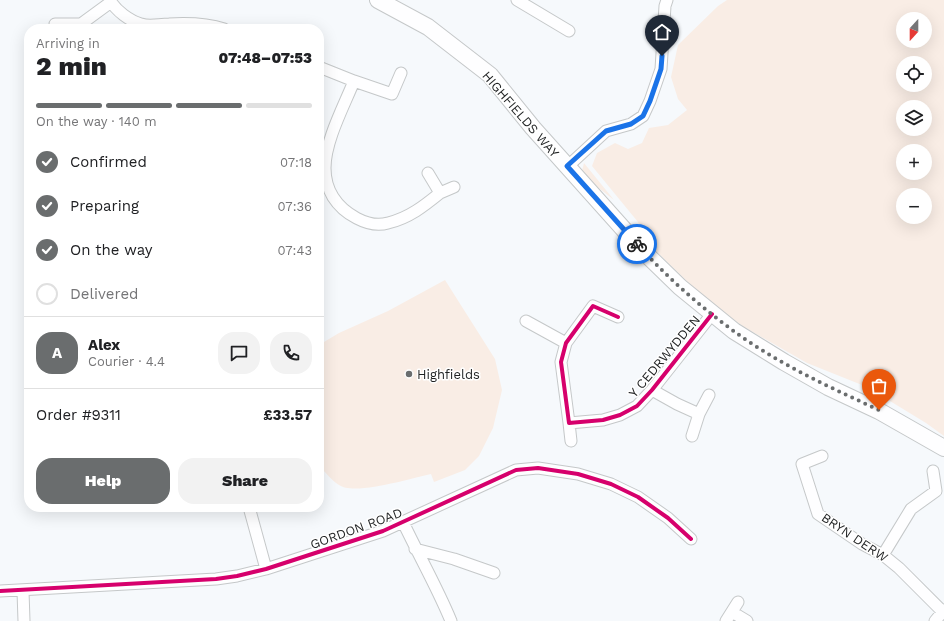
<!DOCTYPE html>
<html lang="en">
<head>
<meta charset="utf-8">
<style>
	:root { --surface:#fff; --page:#f2f2f2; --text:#202124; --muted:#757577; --line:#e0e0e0; --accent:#6a6d6e }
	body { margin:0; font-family:"Work Sans",sans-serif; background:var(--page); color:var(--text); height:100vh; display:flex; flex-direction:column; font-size:15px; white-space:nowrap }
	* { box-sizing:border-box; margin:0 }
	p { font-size:13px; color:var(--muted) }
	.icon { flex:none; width:22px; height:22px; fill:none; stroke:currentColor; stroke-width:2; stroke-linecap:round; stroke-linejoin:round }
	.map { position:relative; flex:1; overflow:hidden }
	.details { position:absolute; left:24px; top:24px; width:300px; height:488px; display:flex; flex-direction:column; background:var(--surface); border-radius:16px; box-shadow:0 4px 16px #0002 }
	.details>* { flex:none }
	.needle { width:26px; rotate:201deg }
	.buttons { position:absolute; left:896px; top:12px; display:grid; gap:8px }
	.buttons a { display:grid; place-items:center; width:36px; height:36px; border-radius:50%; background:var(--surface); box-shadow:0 4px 16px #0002; font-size:20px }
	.pin { position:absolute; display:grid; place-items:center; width:34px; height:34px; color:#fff; margin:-41px -17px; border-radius:50% 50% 50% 0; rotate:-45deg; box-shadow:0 0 4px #0007 }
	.pin .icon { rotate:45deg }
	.courier { position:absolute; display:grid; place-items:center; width:40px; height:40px; margin:-20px; border:3px solid #1a73e8; border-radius:50%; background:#fff; color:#222; box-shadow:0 1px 5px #0007 }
	.summary em { font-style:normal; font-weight:800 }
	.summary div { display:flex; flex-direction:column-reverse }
	.summary { display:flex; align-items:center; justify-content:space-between; height:68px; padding:0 12px }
	h1 { font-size:26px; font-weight:800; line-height:30px }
	.bar { display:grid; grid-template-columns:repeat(4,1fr); gap:6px 4px; align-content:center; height:48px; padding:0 12px }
	.bar i { height:5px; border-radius:3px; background:var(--line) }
	.bar .selected { background:var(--accent) }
	.bar p { grid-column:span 4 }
	.line { display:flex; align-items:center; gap:10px; padding:0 12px; border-top:1px solid var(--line) }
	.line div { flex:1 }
	.round { display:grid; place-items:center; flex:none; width:42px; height:42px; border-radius:16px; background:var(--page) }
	ol { padding:0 12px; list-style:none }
	li { display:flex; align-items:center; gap:12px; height:44px }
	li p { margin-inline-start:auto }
	li .icon { padding:4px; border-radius:50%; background:var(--accent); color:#fff; stroke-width:4 }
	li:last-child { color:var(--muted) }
	li i { width:22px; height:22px; border:2px solid var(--line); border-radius:50% }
	.action { display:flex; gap:8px; margin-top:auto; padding:8px 12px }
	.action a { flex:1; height:46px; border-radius:16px; background:var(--accent); color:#fff; font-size:16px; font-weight:800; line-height:46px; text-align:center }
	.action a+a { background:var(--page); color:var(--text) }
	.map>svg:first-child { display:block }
	.green { fill:#f9ede5; fill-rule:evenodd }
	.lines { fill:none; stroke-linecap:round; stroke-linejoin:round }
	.street-casing { stroke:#c5c8c9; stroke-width:13 }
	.secondary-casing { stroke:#c5c8c9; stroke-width:18 }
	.street { stroke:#fefeff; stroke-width:11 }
	.secondary { stroke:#fefeff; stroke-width:16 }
	.cycleway-casing { stroke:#fff; stroke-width:6 }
	.cycleway { stroke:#d6006c; stroke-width:4 }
	.done { stroke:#6a6d6e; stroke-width:4; stroke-dasharray:0 7.2 }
	.route { stroke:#1a73e8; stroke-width:5 }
	.poi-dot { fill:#6a6d6e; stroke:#fff; stroke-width:1.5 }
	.labels { text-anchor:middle; stroke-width:3; stroke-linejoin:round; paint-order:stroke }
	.street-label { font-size:13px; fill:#1f2122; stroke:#fff }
	.poi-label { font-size:13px; fill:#1f2122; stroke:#fff; text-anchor:start }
</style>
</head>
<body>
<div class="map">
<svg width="944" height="621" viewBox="0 0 944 621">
	<rect width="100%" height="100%" fill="#f6f9fc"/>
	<!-- green -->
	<path class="green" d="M 727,0 L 944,0 L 944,436 L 926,423 L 867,387 L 807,363 L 744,327 L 704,298 L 652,247 L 638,222 L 592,166 L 597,153 L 615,143 L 628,149 L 642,143 L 649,128 L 668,125 L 687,110 L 678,99 L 671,77 L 678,45 L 718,6 ZM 903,19 L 925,19 L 925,41 L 903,41 ZM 903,63 L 925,63 L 925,85 L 903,85 ZM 903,107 L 925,107 L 925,129 L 903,129 ZM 903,151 L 925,151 L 925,173 L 903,173 ZM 903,195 L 925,195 L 925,217 L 903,217 Z
		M 584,163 L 614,200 L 591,182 L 582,171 Z
		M 445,280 L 495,359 L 502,390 L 493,428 L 479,456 L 465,470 L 434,482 L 431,474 C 412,478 354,496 339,485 C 331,480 325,472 319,465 L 319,345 L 339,333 L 388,311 Z"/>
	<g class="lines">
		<defs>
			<path id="street" d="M 110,0 C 116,11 130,21 141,24 C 150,27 159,24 169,24 C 187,23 206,23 224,29
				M 517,0 L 569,31
				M 55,24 L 81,24 L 111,2
				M 319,67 L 354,81 L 392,94 L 401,73
				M 354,81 C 344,106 325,141 325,168 C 325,177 328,189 333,197 C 343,213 368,229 388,223 C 409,218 424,206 440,193 L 428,173
				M 567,167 L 606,131 L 631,124 L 643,116 L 650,101 L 661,69 L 665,6 L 667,0
				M 440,193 L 454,187
				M 618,317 L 593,306 L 566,343 L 561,362 L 569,423 L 603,420 L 620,415 L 637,406 L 652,390 L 712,314
				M 526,321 L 566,343
				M 652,390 L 677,404 L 699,414 L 709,395
				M 569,423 L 571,441
				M 692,436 L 699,414
				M 822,456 L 802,464 L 818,514 L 862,544 L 883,555 L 899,568 L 943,612
				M 249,507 L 266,569
				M 403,522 C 419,556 437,587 451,621
				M 415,549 L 454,559 L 494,573
				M 883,555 L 911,509 L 936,491 L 933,471
				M 0,591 L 216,579 L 237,576 L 266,569 L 383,531 L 516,470 L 538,468 L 578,474 L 611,484 L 638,497 L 668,518 L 691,539
				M 23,591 L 24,621
				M 732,612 L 747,621
				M 726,621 L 738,602
				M 935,621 L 944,610"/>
			<path id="secondary" d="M 378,0 L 428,27 L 490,75 L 533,128 L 644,252 L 680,287 L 734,331 L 784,362 L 828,387 L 879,411 L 944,448"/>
		</defs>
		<!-- street casing -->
		<use href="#street" class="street-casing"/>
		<!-- secondary casing -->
		<use href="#secondary" class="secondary-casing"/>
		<!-- street -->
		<use href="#street" class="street"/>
		<!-- secondary -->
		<use href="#secondary" class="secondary"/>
		<defs>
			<path id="cycleway" d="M 618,317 L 593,306 L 566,343 L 561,362 L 569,423 L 603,420 L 620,415 L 637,406 L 652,390 L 712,314
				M 0,591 L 216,579 L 237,576 L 266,569 L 383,531 L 516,470 L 538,468 L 578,474 L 611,484 L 638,497 L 668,518 L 691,539"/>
		</defs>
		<!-- cycleway casing -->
		<use href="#cycleway" class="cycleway-casing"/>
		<!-- cycleway -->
		<use href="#cycleway" class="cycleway"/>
	</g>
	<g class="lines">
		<!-- done -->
		<path class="done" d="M 637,244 C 666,276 699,306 735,332 C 779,364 829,387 879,410"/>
		<!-- route -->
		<path class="route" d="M 637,244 L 567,166 L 606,131 L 631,124 L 643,116 L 650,101 L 661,69 L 662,56"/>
	</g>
	<!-- markers -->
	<circle class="poi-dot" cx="409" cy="374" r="4"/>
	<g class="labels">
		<!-- street labels -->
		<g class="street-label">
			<text transform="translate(521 114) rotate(49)" y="5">HIGHFIELDS WAY</text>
			<text transform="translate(664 356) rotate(-50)" y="5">Y CEDRWYDDEN</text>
			<text transform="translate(356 528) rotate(-20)" y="5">GORDON ROAD</text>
			<text transform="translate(855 537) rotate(34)" y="5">BRYN DERW</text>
		</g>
		<!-- poi labels -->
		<g class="poi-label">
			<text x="417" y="379">Highfields</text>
		</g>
	</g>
</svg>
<div class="buttons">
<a><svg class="needle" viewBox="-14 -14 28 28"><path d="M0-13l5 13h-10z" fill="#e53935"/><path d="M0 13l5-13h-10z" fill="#757577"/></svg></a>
<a><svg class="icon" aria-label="locate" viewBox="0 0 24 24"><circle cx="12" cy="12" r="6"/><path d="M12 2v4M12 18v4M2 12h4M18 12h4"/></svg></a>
<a><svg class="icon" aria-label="layers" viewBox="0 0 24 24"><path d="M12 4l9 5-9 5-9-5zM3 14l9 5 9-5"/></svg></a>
<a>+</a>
<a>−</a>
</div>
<div class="pin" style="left:879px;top:410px;background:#ea580c"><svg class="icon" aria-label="bag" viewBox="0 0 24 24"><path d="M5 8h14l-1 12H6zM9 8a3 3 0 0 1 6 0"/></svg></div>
<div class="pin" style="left:662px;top:56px;background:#1f2937"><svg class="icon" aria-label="home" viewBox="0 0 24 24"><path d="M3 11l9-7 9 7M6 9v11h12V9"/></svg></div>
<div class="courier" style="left:637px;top:244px"><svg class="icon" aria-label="bike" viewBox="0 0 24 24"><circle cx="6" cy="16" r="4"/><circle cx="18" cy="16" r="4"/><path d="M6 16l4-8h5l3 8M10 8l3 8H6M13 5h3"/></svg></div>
<section class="details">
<div class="summary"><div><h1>2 min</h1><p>Arriving in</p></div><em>07:48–07:53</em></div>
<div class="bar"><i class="selected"></i><i class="selected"></i><i class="selected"></i><i></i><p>On the way · 140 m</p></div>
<ol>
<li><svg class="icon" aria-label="check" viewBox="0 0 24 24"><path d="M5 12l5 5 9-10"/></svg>Confirmed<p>07:18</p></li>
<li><svg class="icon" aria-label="check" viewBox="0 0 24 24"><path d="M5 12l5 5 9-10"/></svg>Preparing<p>07:36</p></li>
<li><svg class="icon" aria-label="check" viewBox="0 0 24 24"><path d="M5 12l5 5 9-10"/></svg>On the way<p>07:43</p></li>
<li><i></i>Delivered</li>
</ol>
<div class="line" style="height:72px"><b class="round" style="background:var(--accent);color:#fff">A</b><div><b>Alex</b><p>Courier · 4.4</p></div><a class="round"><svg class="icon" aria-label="chat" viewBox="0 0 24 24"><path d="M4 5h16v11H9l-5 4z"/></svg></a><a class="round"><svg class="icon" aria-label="phone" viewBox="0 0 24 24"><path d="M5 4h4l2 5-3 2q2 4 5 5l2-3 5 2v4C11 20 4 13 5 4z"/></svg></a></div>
<div class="line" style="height:52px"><div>Order #9311</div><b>£33.57</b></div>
<div class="action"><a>Help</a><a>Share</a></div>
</section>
</div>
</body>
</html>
